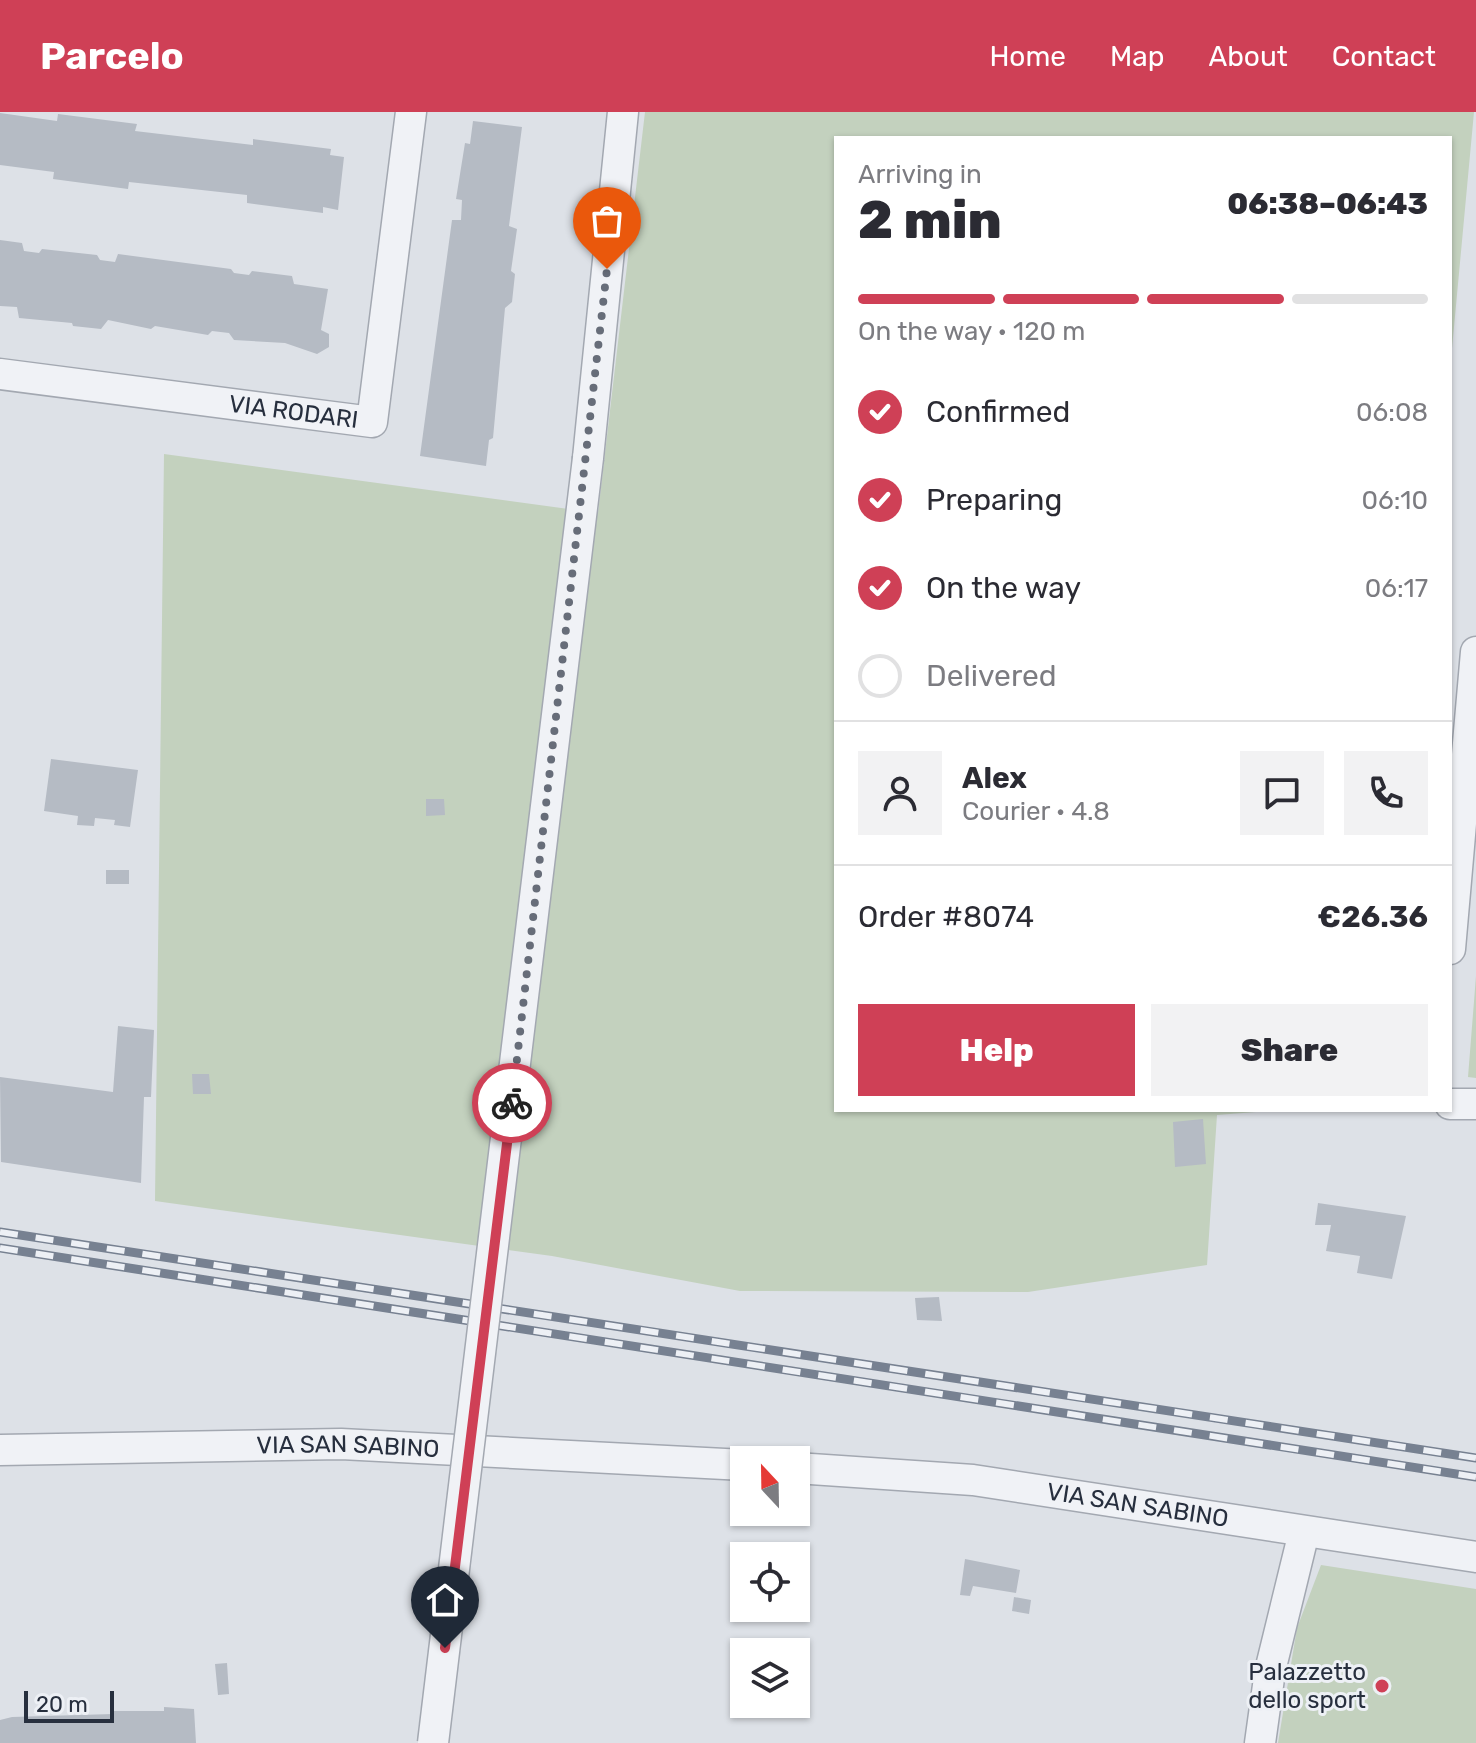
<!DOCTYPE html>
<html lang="en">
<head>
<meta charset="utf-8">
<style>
	:root { --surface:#fff; --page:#f2f2f3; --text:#2b2b33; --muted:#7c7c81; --line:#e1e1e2; --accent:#cf4056 }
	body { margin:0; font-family:Rubik,sans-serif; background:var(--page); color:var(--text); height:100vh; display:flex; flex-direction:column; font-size:30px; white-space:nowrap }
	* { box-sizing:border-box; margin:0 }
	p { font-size:26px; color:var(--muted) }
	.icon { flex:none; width:44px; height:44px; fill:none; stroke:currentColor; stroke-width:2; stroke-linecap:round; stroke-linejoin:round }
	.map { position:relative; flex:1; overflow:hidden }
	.sheet { position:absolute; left:834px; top:24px; width:618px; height:976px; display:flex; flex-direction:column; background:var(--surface); border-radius:0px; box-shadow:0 2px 6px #0004 }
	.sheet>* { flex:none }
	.needle { width:52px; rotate:338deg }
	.tools { position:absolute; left:730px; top:1334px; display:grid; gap:16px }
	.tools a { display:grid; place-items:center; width:80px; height:80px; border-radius:0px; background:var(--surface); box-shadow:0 2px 6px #0004; font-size:40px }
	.scale { position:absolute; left:24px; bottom:20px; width:90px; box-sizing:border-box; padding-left:8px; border:4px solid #272f3e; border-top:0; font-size:22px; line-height:28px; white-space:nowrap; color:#272f3e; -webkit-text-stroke:6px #edf0f5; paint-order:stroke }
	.pin { position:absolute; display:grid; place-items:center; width:68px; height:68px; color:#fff; margin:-82px -34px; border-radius:50% 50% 50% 0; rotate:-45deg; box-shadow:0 0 8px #0007 }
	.pin .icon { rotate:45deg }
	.courier { position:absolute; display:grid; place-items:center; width:80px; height:80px; margin:-40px; border:6px solid #cf4056; border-radius:50%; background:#fff; color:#222; box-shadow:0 2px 10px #0007 }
	.summary em { font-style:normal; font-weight:800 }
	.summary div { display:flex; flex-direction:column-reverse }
	.summary { display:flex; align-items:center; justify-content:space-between; height:136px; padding:0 24px }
	h1 { font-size:52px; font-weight:800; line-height:60px }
	.bar { display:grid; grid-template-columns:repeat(4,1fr); gap:12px 8px; align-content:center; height:96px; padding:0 24px }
	.bar i { height:10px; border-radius:6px; background:var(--line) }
	.bar .on { background:var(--accent) }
	.bar p { grid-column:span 4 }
	.line { display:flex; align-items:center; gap:20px; padding:0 24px; border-top:2px solid var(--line) }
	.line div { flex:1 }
	.round { display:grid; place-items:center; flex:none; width:84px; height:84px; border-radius:0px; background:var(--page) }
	ol { padding:0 24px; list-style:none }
	li { display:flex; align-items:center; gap:24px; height:88px }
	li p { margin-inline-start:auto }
	li .icon { padding:8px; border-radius:50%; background:var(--accent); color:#fff; stroke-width:4 }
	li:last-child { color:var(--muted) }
	li i { width:44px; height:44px; border:4px solid var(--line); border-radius:50% }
	.action { display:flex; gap:16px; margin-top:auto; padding:16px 24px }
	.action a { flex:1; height:92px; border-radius:0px; background:var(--accent); color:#fff; font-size:32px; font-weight:800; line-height:92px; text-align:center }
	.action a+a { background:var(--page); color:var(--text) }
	header { display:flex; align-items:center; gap:48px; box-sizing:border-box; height:112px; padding:0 40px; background:var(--accent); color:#fff }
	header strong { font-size:38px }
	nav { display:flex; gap:44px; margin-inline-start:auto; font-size:28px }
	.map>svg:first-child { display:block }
	.green { fill:#c3d1be }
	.building { fill:#b5bbc4 }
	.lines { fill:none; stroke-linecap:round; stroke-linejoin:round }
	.minor-casing { stroke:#a3a8b1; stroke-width:33 }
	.minor { stroke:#f0f2f6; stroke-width:30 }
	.rail-casing { stroke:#778191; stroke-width:9 }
	.rail { stroke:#edf0f5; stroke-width:6; stroke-dasharray:18; stroke-linecap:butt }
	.minor-bridge-casing { stroke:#a3a8b1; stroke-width:33; stroke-linecap:butt }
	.minor-bridge { stroke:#f0f2f6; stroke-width:30 }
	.done { stroke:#676d79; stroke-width:8; stroke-dasharray:0 14.4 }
	.route { stroke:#cf4056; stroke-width:10 }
	.poi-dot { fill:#cf4056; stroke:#edf0f5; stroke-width:3 }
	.labels { text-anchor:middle; stroke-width:6; stroke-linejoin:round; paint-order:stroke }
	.street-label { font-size:24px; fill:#272f3e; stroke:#edf0f5 }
	.poi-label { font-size:24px; fill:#272f3e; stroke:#edf0f5; text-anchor:end }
</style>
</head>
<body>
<header>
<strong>Parcelo</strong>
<nav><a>Home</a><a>Map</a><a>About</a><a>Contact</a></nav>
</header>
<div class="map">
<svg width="1476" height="1631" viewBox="0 0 1476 1631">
	<rect width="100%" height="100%" fill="#dde1e7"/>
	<!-- green -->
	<path class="green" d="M 645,0 L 1474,0 L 1450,258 L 1450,26 L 836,26 L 836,998 L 1280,998 L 1217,1003 L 1207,1153 L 1028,1180 L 740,1179 L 552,1144 L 155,1089 L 164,342 L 598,401 Z
		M 1476,864 L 1476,966 L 1468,965 Z
		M 1321,1453 L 1476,1477 L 1476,1631 L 1278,1631 L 1297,1516 Z"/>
	<!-- building -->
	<path class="building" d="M 0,1 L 57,9 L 58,2 L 137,12 L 135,19 L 253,33 L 253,27 L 331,37 L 330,43 L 344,45 L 338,98 L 323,95 L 323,101 L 247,91 L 247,83 L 129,70 L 128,77 L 53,67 L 54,60 L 0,53 Z
		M 473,9 L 522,15 L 509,114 L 517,117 L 511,159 L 515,162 L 512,190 L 505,196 L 493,326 L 489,328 L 486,354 L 420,344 L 452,108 L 461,108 L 462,88 L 456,87 L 465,31 L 470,32 Z
		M 0,128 L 22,131 L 24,139 L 39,141 L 42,137 L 97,143 L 100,148 L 115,150 L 118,142 L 231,157 L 234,161 L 249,163 L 252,159 L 292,164 L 294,172 L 328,177 L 321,218 L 329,222 L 329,235 L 317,242 L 285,231 L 234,228 L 229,221 L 212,219 L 208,223 L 155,214 L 151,217 L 108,208 L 101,217 L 73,214 L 72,211 L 19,206 L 17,195 L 0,194 Z
		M 51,647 L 138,658 L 130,715 L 114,713 L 115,708 L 95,706 L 94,714 L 77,713 L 78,704 L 44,699 Z
		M 426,687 L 444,687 L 445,703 L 426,704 Z
		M 106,758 L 129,758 L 129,772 L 106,772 Z
		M 118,914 L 154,918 L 151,985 L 144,985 L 141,1071 L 1,1050 L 0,965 L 113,980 Z
		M 192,962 L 209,962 L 211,982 L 193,982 Z
		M 1203,1007 L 1206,1052 L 1175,1055 L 1173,1010 Z
		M 1318,1091 L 1406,1104 L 1392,1167 L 1357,1161 L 1360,1144 L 1326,1139 L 1331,1113 L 1315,1113 Z
		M 939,1185 L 942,1209 L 917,1208 L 915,1186 Z
		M 965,1447 L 1020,1458 L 1016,1481 L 973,1474 L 970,1484 L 960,1483 Z
		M 1014,1485 L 1031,1488 L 1029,1502 L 1012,1499 Z
		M 227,1551 L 229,1582 L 218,1583 L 215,1552 Z
		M 164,1595 L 194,1597 L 196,1631 L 0,1631 L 0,1608 L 12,1605 L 113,1602 L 113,1599 L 164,1599 Z"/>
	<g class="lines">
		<defs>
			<g id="minor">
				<path id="s1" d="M 0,262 L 372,310 L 411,0"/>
				<path d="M 588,346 L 623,0"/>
				<path d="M 1450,837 L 1476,540"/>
				<path d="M 1450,992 L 1476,992"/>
				<path id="s2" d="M 0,1338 L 341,1332 L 744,1353"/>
				<path id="s3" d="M 796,1356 L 973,1368 L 1476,1445"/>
				<path d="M 1260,1631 L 1270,1559 L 1304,1420"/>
			</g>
		</defs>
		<!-- minor casing -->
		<use href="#minor" class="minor-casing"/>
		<!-- minor -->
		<use href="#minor" class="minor"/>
		<defs>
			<path id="rail" d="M 0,1120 L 1476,1346
				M 0,1136 L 1476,1365"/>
		</defs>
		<!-- rail casing -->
		<use href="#rail" class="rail-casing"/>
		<!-- rail -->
		<use href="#rail" class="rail"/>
		<defs>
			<path id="minor-bridge" d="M 433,1631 L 588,346"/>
		</defs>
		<!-- minor-bridge casing -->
		<use href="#minor-bridge" class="minor-bridge-casing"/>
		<!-- minor-bridge -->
		<use href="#minor-bridge" class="minor-bridge"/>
	</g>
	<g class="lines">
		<!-- done -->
		<path class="done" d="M 512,991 L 607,157"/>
		<!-- route -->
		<path class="route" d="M 445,1536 L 512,991"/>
	</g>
	<!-- markers -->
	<circle class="poi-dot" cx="1382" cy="1574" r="8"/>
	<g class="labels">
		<!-- street labels -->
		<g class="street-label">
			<text dy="8" stroke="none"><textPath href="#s1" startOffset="296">VIA RODARI</textPath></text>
			<text dy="8" stroke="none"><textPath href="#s2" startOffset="348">VIA SAN SABINO</textPath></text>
			<text dy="8" stroke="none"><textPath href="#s3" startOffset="344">VIA SAN SABINO</textPath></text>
		</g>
		<!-- poi labels -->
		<g class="poi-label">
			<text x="1366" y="1568">Palazzetto<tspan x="1366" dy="28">dello sport</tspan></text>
		</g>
	</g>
</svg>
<div class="tools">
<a><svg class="needle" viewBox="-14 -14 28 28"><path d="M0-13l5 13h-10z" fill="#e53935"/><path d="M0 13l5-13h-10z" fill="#7c7c81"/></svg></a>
<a><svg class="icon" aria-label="locate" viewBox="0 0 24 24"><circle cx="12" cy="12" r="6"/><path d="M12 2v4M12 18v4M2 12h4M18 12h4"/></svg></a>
<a><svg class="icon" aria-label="layers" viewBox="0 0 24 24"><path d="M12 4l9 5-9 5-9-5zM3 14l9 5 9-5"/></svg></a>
</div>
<div class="scale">20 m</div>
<div class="pin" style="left:607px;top:157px;background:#ea580c"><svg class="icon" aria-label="bag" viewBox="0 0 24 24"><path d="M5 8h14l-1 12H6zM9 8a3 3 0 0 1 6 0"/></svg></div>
<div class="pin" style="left:445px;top:1536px;background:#1f2937"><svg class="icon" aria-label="home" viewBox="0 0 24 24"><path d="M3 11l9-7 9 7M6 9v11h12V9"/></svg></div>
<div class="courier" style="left:512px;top:991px"><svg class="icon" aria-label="bike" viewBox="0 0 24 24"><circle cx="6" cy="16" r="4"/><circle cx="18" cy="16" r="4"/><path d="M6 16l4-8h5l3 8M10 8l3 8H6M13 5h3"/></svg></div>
<section class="sheet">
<div class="summary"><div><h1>2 min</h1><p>Arriving in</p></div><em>06:38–06:43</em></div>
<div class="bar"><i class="on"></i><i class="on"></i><i class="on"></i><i></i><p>On the way · 120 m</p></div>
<ol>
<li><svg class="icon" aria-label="check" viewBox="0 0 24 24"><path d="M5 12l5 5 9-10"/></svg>Confirmed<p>06:08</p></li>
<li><svg class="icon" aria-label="check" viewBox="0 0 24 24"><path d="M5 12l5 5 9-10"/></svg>Preparing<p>06:10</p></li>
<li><svg class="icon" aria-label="check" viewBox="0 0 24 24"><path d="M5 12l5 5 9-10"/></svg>On the way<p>06:17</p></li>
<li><i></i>Delivered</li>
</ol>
<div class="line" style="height:144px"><a class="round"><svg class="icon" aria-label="person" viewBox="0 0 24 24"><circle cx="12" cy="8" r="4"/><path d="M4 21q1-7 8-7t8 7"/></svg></a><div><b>Alex</b><p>Courier · 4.8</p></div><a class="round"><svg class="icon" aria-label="chat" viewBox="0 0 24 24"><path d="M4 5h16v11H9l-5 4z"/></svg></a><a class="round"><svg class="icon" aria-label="phone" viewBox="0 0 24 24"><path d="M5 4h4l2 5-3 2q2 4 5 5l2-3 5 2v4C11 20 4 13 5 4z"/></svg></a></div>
<div class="line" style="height:104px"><div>Order #8074</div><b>€26.36</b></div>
<div class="action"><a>Help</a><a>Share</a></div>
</section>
</div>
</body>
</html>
